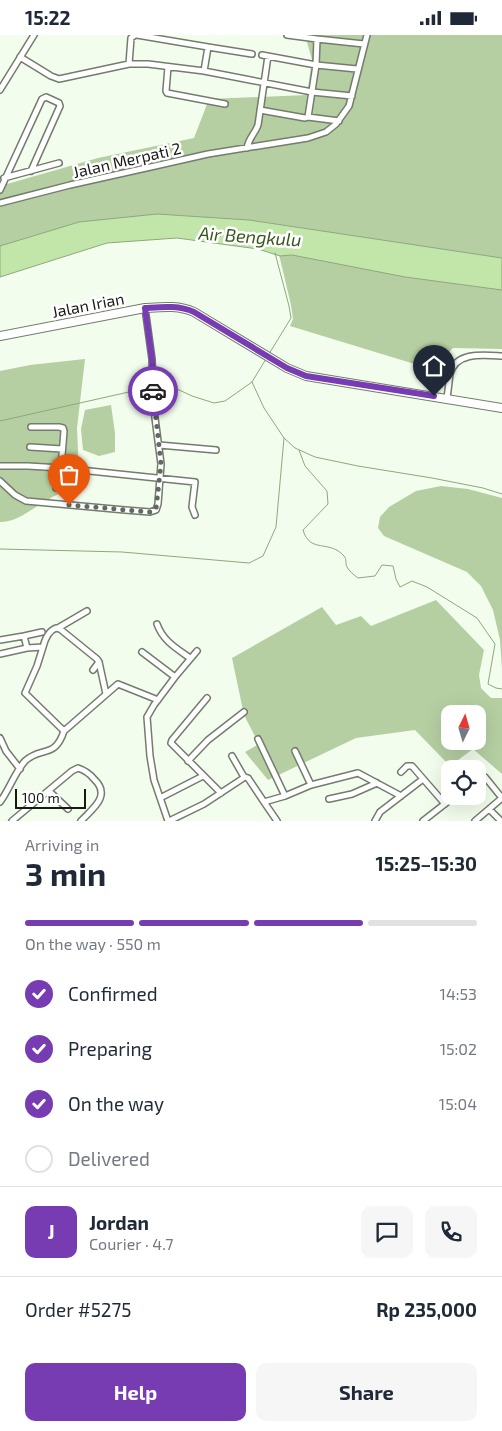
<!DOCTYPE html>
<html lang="en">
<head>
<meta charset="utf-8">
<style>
	:root { --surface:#fff; --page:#f6f6f7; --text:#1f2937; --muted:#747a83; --line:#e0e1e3; --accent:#783cb2 }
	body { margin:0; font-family:"Exo 2",sans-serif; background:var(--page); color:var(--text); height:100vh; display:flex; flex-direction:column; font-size:19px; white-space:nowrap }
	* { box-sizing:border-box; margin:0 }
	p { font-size:16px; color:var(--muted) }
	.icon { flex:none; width:28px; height:28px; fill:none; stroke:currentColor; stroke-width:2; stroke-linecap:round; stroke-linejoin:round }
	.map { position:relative; height:786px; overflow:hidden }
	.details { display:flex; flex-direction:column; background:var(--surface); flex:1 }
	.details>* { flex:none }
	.needle { width:32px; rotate:5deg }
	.controls { position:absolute; left:441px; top:670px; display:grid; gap:10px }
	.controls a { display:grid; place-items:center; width:45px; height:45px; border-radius:10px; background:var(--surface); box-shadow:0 5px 20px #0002; font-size:25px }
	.scale { position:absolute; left:15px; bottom:12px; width:71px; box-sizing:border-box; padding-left:5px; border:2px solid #161914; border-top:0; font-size:14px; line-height:18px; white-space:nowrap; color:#161914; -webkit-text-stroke:4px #fff; paint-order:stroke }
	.pin { position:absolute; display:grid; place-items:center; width:42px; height:42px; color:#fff; margin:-51px -21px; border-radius:50% 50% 50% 0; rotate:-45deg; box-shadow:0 0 5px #0007 }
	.pin .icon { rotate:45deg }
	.courier { position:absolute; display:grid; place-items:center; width:50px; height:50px; margin:-25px; border:4px solid #783cb2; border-radius:50%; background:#fff; color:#222; box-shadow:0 1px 6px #0007 }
	.head em { font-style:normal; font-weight:700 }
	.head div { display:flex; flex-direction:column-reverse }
	.head { display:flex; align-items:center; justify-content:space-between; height:85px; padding:0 25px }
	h1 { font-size:32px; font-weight:700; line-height:38px }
	.bar { display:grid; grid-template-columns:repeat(4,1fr); gap:8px 5px; align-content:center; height:60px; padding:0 25px }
	.bar i { height:6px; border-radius:4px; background:var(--line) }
	.bar .selected { background:var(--accent) }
	.bar p { grid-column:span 4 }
	.line { display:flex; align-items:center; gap:12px; padding:0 25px; border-top:1px solid var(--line) }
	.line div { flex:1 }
	.round { display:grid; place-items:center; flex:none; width:52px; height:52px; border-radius:10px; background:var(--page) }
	ol { padding:0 25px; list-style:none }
	li { display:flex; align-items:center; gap:15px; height:55px }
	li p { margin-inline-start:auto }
	li .icon { padding:5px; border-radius:50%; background:var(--accent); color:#fff; stroke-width:4 }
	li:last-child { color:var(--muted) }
	li i { width:28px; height:28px; border:2px solid var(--line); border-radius:50% }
	.button { display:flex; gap:10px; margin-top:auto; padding:10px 25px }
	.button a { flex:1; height:58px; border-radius:10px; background:var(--accent); color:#fff; font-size:20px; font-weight:700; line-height:58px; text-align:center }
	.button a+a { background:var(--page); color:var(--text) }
	.status { display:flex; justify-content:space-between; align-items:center; height:35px; padding:0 25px; background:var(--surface); direction:ltr }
	.status svg { height:14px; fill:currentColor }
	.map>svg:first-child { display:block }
	.green { fill:#b5cfa2; fill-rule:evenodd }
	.water { fill:#c2e6a9; stroke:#8ea87c }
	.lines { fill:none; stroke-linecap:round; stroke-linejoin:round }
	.stream { stroke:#8ea87c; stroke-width:1 }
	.minor-casing { stroke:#737c6d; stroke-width:8 }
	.primary-casing { stroke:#737c6d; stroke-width:10 }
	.minor { stroke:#fff; stroke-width:5 }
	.primary { stroke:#fff; stroke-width:8 }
	.done { stroke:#636960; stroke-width:5; stroke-dasharray:0 9 }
	.route { stroke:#783cb2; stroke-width:6 }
	.labels { text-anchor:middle; stroke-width:5; stroke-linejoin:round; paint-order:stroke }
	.street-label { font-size:16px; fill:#161914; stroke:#fff }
	.water-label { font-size:18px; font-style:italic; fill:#365619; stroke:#fff }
</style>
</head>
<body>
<div class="status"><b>15:22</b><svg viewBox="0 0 49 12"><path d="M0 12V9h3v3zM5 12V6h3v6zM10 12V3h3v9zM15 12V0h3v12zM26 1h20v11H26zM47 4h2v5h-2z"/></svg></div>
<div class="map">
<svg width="502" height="786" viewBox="0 0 502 786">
	<rect width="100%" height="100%" fill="#f3fded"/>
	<!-- green -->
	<path class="green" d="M 305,0 L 502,0 L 502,314 L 453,313 L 431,334 L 290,291 L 293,284 L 291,270 L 277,211 L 270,192 L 0,218 L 0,151 L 98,123 L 194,103 L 209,64 L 307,60 L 312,25 Z
		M 85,324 L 77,393 L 79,438 L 75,452 C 65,456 55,460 46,466 C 31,474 18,487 0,487 L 0,336 L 30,330 Z
		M 111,370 L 115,398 L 115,417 L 99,421 L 83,415 L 81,394 L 85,375 Z
		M 441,451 L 468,454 L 502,463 L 502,634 L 500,605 L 493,575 L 481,551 L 467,537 L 384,501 L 378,493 L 380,482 L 389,472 L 416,456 Z
		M 436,565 L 484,615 L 479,640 L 481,653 L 491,663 L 502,663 L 502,739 L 473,714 L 450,731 L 415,695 L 356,703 L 268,745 L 245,717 L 259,709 L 244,680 L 232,623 L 322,572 L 336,590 L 361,581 L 371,591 ZM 450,679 L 478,679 L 478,706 L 450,706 Z"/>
	<!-- water -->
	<path class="water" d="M 157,179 L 249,185 L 502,223 L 502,255 L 405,242 L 292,220 L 280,221 L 258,214 L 177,203 L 107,208 L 0,242 L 0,211 L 79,187 Z"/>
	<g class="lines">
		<!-- stream -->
		<path class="stream" d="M 269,319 L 291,283 L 289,271 L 275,218
			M 154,351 L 158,351 L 177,354 L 192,361 L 214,368 L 225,366 L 252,347 L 266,324
			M 0,386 L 151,352
			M 284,403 L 295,413 L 315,422 L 358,431 L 432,443 L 483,453 L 502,459
			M 299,415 L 305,431 L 327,456 L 328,469 L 303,495 C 310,519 329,504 344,521 C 347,524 345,528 347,532 C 349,536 354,540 358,543 L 375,541 L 382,530 L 393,531 L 396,544 L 400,552 L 412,546 L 427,552 L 477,583 L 495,609 L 488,649 L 496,653 L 502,654
			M 0,514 L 122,517 L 249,528 L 263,521 L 276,492 L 284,403 L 264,373 L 252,347"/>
		<defs>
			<path id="minor" d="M 137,0 L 208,12
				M 287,0 L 317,4 L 364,9
				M 262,20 L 316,30 L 357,34
				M 20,22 L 51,41 L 59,44 L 129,29 L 148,29 L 204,36 L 312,57 L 352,61
				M 129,29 L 131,3 L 135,0
				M 168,32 L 166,56 L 167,58 L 225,69
				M 204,36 L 208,12 L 252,19
				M 0,55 L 34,0
				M 260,75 L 305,83 L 308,82 L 316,30 L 317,4
				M 308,82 L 339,86
				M 247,113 C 249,102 255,99 258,90 L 268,21
				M 4,143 L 59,128
				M 0,155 L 42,64 L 46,62 L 59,68 L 60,71 L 31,136
				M 0,168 L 70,150 L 155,131 L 208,119 L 308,103 L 326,97 L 336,89 L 349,71 L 367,0
				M 447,363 C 448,356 449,347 450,339 C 456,316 484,320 502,321
				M 31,392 L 59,392 L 63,393 L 64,396 L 61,433
				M 159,410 L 216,415
				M 30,412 L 62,414
				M 0,431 L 28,431 L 61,433 L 195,447 L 192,472 L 195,480
				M 0,446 L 15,460 L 26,466 L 125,475 L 150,477 L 156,475 L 158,469 L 161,429 L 155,383 L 153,354 L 152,324 L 145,273
				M 56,453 L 57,432
				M 157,589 C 163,606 176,613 190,623
				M 58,593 L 87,576
				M 24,601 L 42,597
				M 0,605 L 24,601 L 27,613
				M 43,612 C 45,604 48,596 56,593 L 60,594 L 97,624 L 99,627 L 106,659
				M 142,617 L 175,642
				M 0,619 L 27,613 L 43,612 L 37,631 L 25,658 L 64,696 L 118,649 L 158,665
				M 93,635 L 99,627
				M 207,663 L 172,705 L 171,708 L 221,758
				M 0,703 L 6,716 L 20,734
				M 258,704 L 285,761
				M 295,716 L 311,750
				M 232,721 L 244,742
				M 188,726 L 208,705 L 244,677
				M 401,737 L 407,731 L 412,731 L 445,769
				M 478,741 L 481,740 L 485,742 L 502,763
				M 49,756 L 68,774
				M 160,763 L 203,741
				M 329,764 L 352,759 L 377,748
				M 0,767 C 9,755 15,737 25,726 C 41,711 55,724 64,696
				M 264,767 L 277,786
				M 489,774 L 501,786
				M 12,786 L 72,736 L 78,733 C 84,735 90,739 94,744 C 112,761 92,774 81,786
				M 168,786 L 154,745 L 150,721 L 147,682 L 154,670 L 175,642 L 197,616
				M 169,786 L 204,769 L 245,742 L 248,743 L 264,767 L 285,761 L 311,750 L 358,738 L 401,761
				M 375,786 L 380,777 L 423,744
				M 423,786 L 455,761
				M 475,786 L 502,763"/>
			<path id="primary" d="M 0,301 L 145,273 C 162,272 178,270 194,277 L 287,333 L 306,341 L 502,373"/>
		</defs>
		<!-- minor casing -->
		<use href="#minor" class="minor-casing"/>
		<!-- primary casing -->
		<use href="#primary" class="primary-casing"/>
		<!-- minor -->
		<use href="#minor" class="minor"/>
		<!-- primary -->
		<use href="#primary" class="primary"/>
	</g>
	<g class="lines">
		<!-- done -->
		<path class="done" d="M 69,470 L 150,477 L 156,474 L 161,429 L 153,356"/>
		<!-- route -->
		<path class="route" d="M 153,356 L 152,324 L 145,273 C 162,272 178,270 194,277 L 287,333 L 306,341 L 434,361"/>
	</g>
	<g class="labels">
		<!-- street labels -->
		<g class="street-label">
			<text transform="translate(127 125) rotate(-13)" y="6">Jalan Merpati 2</text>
			<text transform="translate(88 270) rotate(-11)" y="6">Jalan Irian</text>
		</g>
		<!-- water labels -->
		<g class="water-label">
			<text transform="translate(250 202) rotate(4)" y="6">Air Bengkulu</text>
		</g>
	</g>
</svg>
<div class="controls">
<a><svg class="needle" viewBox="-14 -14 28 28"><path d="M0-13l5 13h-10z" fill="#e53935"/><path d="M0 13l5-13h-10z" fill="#747a83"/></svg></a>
<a><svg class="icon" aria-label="locate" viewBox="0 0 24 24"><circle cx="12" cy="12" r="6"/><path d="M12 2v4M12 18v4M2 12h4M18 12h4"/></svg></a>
</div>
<div class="scale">100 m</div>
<div class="pin" style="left:69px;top:470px;background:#ea580c"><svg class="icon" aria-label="bag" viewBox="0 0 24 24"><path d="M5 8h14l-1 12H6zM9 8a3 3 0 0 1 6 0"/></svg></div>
<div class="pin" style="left:434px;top:361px;background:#1f2937"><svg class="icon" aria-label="home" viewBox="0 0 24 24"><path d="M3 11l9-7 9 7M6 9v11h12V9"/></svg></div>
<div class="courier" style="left:153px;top:356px"><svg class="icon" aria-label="car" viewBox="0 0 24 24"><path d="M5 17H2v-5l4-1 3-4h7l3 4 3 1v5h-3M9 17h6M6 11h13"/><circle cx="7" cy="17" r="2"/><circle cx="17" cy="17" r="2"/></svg></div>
</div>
<section class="details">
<div class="head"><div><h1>3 min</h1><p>Arriving in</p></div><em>15:25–15:30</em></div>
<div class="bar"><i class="selected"></i><i class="selected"></i><i class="selected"></i><i></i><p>On the way · 550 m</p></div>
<ol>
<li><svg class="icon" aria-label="check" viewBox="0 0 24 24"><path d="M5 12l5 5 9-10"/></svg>Confirmed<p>14:53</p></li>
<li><svg class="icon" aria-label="check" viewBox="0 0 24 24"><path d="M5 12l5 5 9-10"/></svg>Preparing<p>15:02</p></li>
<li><svg class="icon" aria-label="check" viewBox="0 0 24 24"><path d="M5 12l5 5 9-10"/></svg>On the way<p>15:04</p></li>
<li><i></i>Delivered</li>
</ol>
<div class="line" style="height:90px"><b class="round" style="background:var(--accent);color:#fff">J</b><div><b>Jordan</b><p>Courier · 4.7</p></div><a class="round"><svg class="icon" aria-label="chat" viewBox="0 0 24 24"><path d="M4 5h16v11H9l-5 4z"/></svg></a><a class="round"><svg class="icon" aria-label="phone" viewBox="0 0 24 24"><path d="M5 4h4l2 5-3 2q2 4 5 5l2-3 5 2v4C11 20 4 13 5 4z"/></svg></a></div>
<div class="line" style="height:65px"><div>Order #5275</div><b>Rp 235,000</b></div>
<div class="button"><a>Help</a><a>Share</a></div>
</section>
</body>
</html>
